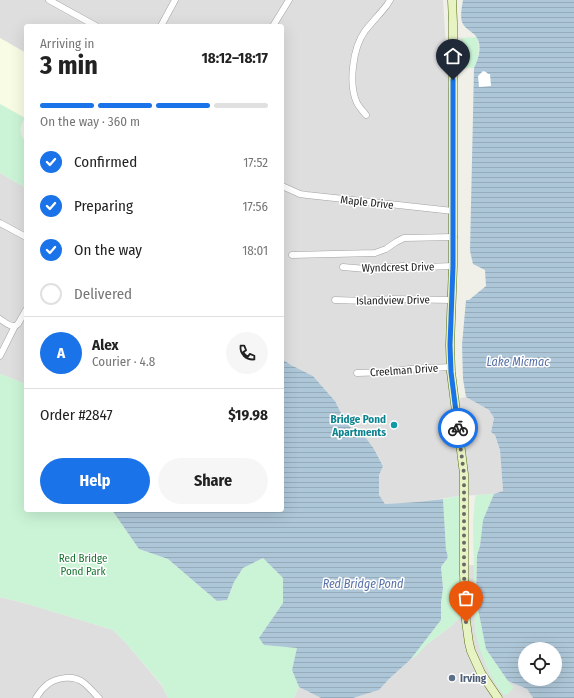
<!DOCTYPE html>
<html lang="en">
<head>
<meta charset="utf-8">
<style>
	:root { --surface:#fff; --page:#f6f6f6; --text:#222; --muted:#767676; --line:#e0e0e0; --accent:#1a73e8 }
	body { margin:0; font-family:"Fira Sans Condensed",sans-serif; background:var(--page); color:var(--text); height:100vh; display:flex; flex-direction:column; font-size:15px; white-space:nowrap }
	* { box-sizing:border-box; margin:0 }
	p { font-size:13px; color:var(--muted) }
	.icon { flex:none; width:22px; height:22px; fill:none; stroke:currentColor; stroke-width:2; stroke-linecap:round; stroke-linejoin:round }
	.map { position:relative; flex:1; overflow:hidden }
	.drawer { position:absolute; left:24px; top:24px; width:260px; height:488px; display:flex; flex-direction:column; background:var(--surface); border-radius:4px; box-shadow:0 4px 16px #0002 }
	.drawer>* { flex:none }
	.tools { position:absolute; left:518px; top:642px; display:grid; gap:8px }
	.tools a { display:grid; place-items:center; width:44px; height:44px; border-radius:50%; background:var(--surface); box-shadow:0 4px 16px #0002; font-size:20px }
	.pin { position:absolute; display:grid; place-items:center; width:34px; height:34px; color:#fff; margin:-41px -17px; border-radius:50% 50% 50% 0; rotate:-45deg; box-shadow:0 0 4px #0007 }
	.pin .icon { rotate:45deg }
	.courier { position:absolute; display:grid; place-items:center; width:40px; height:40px; margin:-20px; border:3px solid #1a73e8; border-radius:50%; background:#fff; color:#222; box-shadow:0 1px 5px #0007 }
	.summary em { font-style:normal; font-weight:700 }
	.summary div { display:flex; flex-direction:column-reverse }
	.summary { display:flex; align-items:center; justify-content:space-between; height:68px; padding:0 16px }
	h1 { font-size:26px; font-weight:700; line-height:30px }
	.bar { display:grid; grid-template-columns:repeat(4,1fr); gap:6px 4px; align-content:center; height:48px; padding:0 16px }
	.bar i { height:5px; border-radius:3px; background:var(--line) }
	.bar .selected { background:var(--accent) }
	.bar p { grid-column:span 4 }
	.line { display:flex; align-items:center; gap:10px; padding:0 16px; border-top:1px solid var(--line) }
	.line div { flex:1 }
	.round { display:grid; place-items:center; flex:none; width:42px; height:42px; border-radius:21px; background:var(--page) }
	ol { padding:0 16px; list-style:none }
	li { display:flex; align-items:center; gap:12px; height:44px }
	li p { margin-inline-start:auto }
	li .icon { padding:4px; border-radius:50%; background:var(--accent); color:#fff; stroke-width:4 }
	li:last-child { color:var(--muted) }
	li i { width:22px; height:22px; border:2px solid var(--line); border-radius:50% }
	.button { display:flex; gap:8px; margin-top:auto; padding:8px 16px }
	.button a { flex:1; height:46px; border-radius:24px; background:var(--accent); color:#fff; font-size:16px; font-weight:700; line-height:46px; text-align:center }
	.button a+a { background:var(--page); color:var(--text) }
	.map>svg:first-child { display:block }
	.residential { fill:#dedede }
	.education { fill:#f8fce5 }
	.park { fill:#cbf4d6 }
	.water { fill:url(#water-rules); fill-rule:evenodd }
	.pier { fill:#fff }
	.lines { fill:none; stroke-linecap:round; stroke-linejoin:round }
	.street-casing { stroke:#a2a2a2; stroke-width:7 }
	.secondary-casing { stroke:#536d12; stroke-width:9 }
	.street { stroke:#fff; stroke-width:6 }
	.secondary { stroke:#e8f3c3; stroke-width:8 }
	.done { stroke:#696967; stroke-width:4; stroke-dasharray:0 7.2 }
	.route { stroke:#1a73e8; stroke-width:5 }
	.culture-dot { fill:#0f9aa8; stroke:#fff; stroke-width:1.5 }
	.service-dot { fill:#5c6f8a; stroke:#fff; stroke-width:1.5 }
	.labels { text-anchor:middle; stroke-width:3; stroke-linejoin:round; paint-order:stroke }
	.street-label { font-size:11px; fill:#212121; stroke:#fff }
	.culture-label { font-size:11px; font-weight:bold; fill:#0d838f; stroke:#fff; text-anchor:end }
	.park-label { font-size:11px; fill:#197431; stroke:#fff }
	.service-label { font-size:11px; font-weight:bold; fill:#4e5e75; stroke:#fff; text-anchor:start }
	.water-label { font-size:12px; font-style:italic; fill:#5770a6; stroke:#fff }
</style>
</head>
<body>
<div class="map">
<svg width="574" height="698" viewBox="0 0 574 698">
	<defs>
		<pattern id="water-rules" width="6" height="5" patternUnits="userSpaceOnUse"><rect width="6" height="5" fill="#aec7d8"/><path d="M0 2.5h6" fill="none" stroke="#95abb9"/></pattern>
	</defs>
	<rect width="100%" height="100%" fill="#f0efe8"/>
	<!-- residential -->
	<path class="residential" d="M 0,0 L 443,0 L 450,110 L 455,399 L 466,397 L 489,410 L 494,418 L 491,432 L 495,435 L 500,450 L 503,492 L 494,494 L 459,496 L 417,502 L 385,504 L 379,495 L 379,475 L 383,465 L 374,449 L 366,438 L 351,428 L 341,413 L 335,401 L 313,376 L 291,365 L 282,359 L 282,26 L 26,26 L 26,53 L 0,38 Z
		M 0,173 L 26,188 L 26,384 L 0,374 Z
		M 474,565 L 475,631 L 497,685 L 503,693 L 510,684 L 508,681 L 527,689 L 533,698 L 353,698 L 379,690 L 389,679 L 410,660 L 417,655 L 426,645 L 450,627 L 461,616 L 460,566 Z
		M 0,597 L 28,604 L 113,630 L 126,643 L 162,686 L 168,698 L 0,698 Z
		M 299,687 L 321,698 L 294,698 Z"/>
	<!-- education -->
	<path class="education" d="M 0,38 L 26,53 L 26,117 L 25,118 L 0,104 Z"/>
	<!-- park -->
	<path class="park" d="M 477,37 C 480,48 479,57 474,68 L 461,68 L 461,38 Z
		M 0,104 L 25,118 C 19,126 19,135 26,142 L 26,188 L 0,173 Z
		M 0,374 L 26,384 L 26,510 L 112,510 L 139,549 L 168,559 L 217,601 L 227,600 L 234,582 L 243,568 L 263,558 L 283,578 L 283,603 L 260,638 L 265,645 L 298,648 L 292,670 L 299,687 L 294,698 L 168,698 L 162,685 L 126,643 L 113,630 L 28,604 L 0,597 Z
		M 494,494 L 483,520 L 480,546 L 477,555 L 476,599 L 486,649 L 508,681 L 510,684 L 514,687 L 508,694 L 504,695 C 489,678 480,653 475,631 L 473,525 L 475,497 L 477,495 Z
		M 459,496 L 461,616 L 450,627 L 426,645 L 417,655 L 410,660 L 441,620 L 441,603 L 443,588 L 441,567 C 446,559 450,560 446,550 L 443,499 Z"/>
	<!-- water -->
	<path class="water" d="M 463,0 L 574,0 L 574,698 L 533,698 L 527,689 L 508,681 L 486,649 L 476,599 L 477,555 L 480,546 L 483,520 L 494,494 L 503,491 L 500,450 L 495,435 L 491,432 L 494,418 L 489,410 L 466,397 L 463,379 L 462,345 L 466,300 L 469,300 L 486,286 L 485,270 L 473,264 L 470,251 L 474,68 C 479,58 483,44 475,35 C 471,31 464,28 462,22 C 460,16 462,6 463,0 ZM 525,649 L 555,649 L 555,679 L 525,679 Z
		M 282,359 L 291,365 L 313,376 L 335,401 L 341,413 L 351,428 L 366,438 L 374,449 L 383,466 L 379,475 L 379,495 L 385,504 L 417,502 L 443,499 L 446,550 C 450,560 446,559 441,567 L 443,588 L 441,603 L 441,620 L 410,660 L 389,679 L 379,690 L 353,698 L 321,698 L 299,687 L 292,670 L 297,648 L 264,645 L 259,638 L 283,603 L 283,578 L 263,558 L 243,568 L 234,582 L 227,600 L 217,601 L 168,559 L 139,549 L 112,510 L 282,510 Z"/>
	<!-- pier -->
	<path class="pier" d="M 483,71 L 486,72 L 488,74 L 490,74 L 491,86 L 479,87 L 478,76 Z"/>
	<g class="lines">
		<defs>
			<path id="street" d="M 49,0 L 96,26
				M 161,26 L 175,0
				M 273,26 L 289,0
				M 366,115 C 363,111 359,107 357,103 C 348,84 353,47 365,31 C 372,22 380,14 387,5 L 390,0
				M 282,186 L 300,194 L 307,195 L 453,211
				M 0,223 L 26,237
				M 292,255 L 375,253 L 386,249 L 396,242 L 404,238 L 454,237
				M 343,267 L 366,269 L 403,266 L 425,267 L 453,266
				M 335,300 L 366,301 L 391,299 L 452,300
				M 0,319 C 5,322 9,327 15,326
				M 0,356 L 15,326 L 18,324 L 26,310
				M 357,373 L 388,372 L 410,369 L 451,367
				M 36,698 C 39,693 43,688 48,684 C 58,677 74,675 84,683 C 89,687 94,693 99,698"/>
			<path id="secondary" d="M 452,0 L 453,23 L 453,266 L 450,345 L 451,372 L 464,474 L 464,574 L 466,621 L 469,643 L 471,651 L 481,673 L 498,698"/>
		</defs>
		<!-- street casing -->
		<use href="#street" class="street-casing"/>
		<!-- secondary casing -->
		<use href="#secondary" class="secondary-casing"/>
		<!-- street -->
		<use href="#street" class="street"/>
		<!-- secondary -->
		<use href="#secondary" class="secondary"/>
	</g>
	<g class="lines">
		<!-- done -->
		<path class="done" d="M 458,428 L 464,474 L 464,574 L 466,622"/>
		<!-- route -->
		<path class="route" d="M 453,80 L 453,266 L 450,345 L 451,372 L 458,428"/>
	</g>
	<!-- markers -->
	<circle class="culture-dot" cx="394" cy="425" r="4"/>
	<circle class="service-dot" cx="452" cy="678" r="4"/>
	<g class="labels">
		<!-- street labels -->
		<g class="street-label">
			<text transform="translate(367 202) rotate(6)" y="4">Maple Drive</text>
			<text transform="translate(398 267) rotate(-1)" y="4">Wyndcrest Drive</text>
			<text transform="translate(393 300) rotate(-1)" y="4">Islandview Drive</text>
			<text transform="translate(404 370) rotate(-4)" y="4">Creelman Drive</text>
		</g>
		<!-- culture labels -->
		<g class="culture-label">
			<text x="386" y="423">Bridge Pond<tspan x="386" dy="13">Apartments</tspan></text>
		</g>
		<!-- park labels -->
		<g class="park-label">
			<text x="83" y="562">Red Bridge<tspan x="83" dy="13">Pond Park</tspan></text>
		</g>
		<!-- service labels -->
		<g class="service-label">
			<text x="460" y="682">Irving</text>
		</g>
		<!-- water labels -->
		<g class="water-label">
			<text x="518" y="366">Lake Micmac</text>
			<text x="363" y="588">Red Bridge Pond</text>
		</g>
	</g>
</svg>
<div class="tools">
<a><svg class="icon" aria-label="locate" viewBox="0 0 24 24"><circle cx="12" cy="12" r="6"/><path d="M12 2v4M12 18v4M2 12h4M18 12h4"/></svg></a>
</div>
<div class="pin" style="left:466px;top:622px;background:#ea580c"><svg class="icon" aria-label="bag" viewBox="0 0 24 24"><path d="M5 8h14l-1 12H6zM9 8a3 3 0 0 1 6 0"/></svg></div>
<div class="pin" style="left:453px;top:80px;background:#1f2937"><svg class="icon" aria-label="home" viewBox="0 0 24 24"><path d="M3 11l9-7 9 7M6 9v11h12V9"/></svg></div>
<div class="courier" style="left:458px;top:428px"><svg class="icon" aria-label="bike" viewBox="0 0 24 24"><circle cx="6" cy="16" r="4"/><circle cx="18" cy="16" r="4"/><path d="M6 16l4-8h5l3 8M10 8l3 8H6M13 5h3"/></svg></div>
<section class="drawer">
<div class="summary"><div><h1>3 min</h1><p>Arriving in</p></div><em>18:12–18:17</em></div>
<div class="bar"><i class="selected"></i><i class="selected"></i><i class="selected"></i><i></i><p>On the way · 360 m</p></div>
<ol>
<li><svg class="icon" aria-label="check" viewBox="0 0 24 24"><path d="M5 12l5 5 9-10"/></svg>Confirmed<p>17:52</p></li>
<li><svg class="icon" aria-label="check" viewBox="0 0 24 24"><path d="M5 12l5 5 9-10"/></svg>Preparing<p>17:56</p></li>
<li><svg class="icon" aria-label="check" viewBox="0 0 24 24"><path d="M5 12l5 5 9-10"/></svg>On the way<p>18:01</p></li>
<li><i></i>Delivered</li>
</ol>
<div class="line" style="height:72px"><b class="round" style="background:var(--accent);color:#fff">A</b><div><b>Alex</b><p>Courier · 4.8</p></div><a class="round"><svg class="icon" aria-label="phone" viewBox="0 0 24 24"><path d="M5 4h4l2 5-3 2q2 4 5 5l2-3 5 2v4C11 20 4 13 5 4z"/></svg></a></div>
<div class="line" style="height:52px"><div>Order #2847</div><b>$19.98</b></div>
<div class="button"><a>Help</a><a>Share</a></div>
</section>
</div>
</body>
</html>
